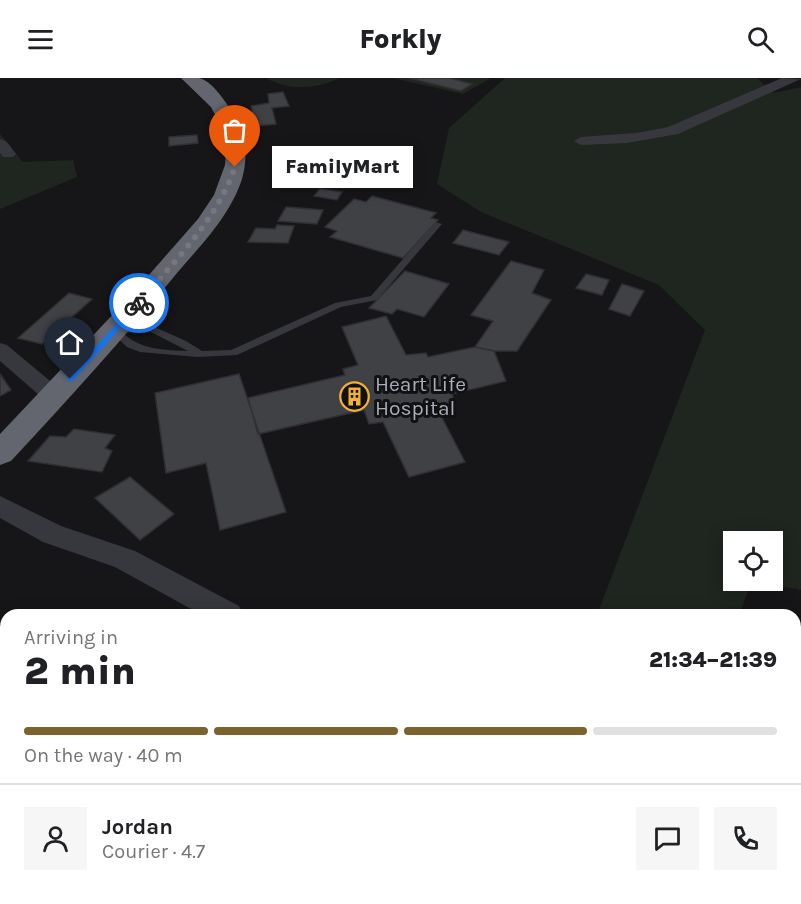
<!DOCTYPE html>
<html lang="en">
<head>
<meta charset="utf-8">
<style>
	:root { --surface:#fff; --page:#f6f6f6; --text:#202124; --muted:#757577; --line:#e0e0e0; --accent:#7e622b }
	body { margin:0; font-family:Karla,sans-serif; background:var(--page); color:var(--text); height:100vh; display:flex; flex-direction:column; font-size:22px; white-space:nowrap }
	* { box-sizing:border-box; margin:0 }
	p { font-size:20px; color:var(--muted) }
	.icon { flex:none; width:33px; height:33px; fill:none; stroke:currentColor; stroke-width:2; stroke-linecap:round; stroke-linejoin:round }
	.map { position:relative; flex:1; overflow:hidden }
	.sheet { position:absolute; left:0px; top:531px; width:801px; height:296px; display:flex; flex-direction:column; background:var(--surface); border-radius:18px 18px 0 0; box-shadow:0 3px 15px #0003 }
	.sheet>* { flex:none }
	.tools { position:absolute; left:723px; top:453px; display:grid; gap:12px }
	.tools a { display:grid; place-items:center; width:60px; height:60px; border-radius:0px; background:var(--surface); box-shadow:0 3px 15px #0003; font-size:30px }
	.pin { position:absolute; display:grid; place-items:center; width:51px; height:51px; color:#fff; margin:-62px -26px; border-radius:50% 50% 50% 0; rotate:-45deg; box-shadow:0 0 6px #0007 }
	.pin .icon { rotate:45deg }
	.courier { position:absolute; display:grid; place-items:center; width:60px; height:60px; margin:-30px; border:4px solid #1a73e8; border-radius:50%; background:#fff; color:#222; box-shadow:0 2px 8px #0007 }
	.bubble { position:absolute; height:42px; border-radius:0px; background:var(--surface); box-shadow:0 3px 15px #0003; font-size:20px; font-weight:800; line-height:42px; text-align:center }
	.headline em { font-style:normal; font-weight:800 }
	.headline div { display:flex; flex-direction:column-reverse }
	.headline { display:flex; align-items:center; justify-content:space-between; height:102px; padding:0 24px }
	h1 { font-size:39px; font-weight:800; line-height:45px }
	.bar { display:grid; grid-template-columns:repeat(4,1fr); gap:9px 6px; align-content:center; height:72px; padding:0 24px }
	.bar i { height:8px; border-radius:4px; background:var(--line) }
	.bar .selected { background:var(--accent) }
	.bar p { grid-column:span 4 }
	.line { display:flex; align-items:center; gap:15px; padding:0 24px; border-top:2px solid var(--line) }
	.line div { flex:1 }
	.round { display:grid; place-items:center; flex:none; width:63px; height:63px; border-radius:0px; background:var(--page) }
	header { display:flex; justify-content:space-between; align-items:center; height:78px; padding:0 24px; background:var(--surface); font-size:27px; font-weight:800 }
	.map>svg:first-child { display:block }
	.green { fill:#1e261f; fill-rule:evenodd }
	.building { fill:#404145; stroke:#303034; stroke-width:1.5 }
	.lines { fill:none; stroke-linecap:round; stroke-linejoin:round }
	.lane { fill:#37383d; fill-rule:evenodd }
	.street { fill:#37383d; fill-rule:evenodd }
	.highway { fill:#63666e; fill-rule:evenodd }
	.route { fill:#1a73e8 }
	.done { stroke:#757880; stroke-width:6; stroke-dasharray:0 10.8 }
	.labels { text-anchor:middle; stroke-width:6; stroke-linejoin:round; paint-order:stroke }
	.poi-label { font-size:21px; fill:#a8adb8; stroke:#111113; text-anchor:start }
</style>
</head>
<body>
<header><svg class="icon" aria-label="menu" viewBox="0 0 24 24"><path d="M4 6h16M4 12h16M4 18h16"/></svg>Forkly<svg class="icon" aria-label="search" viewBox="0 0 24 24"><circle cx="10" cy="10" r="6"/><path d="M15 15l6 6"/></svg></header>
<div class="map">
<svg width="801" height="826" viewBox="0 0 801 826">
	<rect width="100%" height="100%" fill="#161618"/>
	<!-- green -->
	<path class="green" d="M 266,0 L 340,0 C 317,11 288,13 266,0 Z
		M 392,0 L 491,0 L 463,16 Z
		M 505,0 L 757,0 L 773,15 L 801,9 L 801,512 L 752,503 L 739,537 L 597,537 L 705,252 L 659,207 L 481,134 L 437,106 L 449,50 ZM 734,464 L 772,464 L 772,502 L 734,502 Z
		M 0,56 L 23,84 L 73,82 L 77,99 L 0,131 Z
		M 491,820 L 625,820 L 625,821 L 623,826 L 489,826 Z"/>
	<!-- building -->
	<path class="building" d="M 409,0 L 450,0 L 472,6 L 461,13 Z
		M 283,14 L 289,28 L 272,30 L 276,46 L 255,48 L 251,28 L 269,25 L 268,16 Z
		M 197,57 L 198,65 L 169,68 L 169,59 Z
		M 323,77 L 324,99 L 292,101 L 293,78 Z
		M 320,111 L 342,114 L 337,122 L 314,118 Z
		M 372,118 L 436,135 L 431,140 L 438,142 L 403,180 L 330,159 L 337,153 L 325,149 L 354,121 L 366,124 Z
		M 286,129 L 323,132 L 317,146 L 278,143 Z
		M 277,147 L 294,148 L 288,165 L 248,164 L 256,150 L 275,151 Z
		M 463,152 L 509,164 L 499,177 L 453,165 Z
		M 511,183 L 544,192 L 532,215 L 551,222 L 517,273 L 494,273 L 475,269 L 493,243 L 471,237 Z
		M 405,193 L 449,206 L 424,239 L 397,231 L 392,236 L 369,230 Z
		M 586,196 L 609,202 L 602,217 L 576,210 Z
		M 622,206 L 644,213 L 630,238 L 609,231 Z
		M 69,215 L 92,221 L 42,266 L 18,260 Z
		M 386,238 L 406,277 L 426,275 L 428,279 L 475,269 L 494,273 L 506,303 L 452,316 L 455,325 L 438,332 L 465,384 L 409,399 L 383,344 L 369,346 L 364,332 L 258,356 L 248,320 L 345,297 L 343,291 L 358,287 L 342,249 Z
		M 0,296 L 11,312 L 0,318 Z
		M 239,296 L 286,434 L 220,452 L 206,385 L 166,395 L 155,315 Z
		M 74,351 L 115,357 L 105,370 L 112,373 L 102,394 L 28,383 L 50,358 L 66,359 Z
		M 130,399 L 174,436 L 140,462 L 95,420 Z
		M 796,809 L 801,816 L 801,826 L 770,826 L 779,820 L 795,820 Z"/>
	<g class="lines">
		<!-- lane -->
		<path class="lane" d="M 435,144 L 442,146 L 377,222 L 341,229 L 237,277 L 197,279 L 140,274 L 127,269 L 109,252 L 114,249 L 150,247 L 186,263 L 202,273 L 231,272 L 335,225 L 371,218 ZM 149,253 L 188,273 C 164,272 141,272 123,255 Z"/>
		<!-- street -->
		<path class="street" d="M 782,0 L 801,1 L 678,56 L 627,65 L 581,67 L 574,63 L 581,59 L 636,55 L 668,49 Z
			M 0,61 C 8,62 11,70 16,76 L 13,79 L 3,79 L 0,75 Z
			M 0,265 L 7,267 L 62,313 L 65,318 L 62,323 L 54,326 L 46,323 L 0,283 Z
			M 0,418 L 61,448 L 135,473 L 239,528 L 244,537 L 202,537 L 115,489 L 43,464 L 0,440 Z
			M 296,820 L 335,820 L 333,826 L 294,826 Z"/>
		<!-- highway -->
		<path class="highway" d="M 181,0 C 186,0 194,0 199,0 C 212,3 224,22 231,32 C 245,53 249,77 242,101 C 230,138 201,167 177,195 C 124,260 68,322 11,383 L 0,387 L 0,356 L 134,214 L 198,141 L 214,117 L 225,87 L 226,73 L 221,48 L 211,29 Z"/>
	</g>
	<!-- route -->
	<path class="route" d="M 139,222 L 143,225 L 142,226 L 73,303 L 67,303 L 67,299 Z"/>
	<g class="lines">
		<!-- done -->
		<path class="done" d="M 139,225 C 175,182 217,142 235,89"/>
	</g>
	<!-- icons -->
	<defs>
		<symbol id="building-ring" viewBox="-11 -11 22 22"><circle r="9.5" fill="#111113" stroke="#f2b134" stroke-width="1.5"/><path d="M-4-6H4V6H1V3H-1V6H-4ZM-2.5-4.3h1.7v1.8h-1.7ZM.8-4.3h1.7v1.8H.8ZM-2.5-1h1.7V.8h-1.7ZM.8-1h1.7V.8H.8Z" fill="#f2b134"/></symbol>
	</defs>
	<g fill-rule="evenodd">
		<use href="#building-ring" x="338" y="302" width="33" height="33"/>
	</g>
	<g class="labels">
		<!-- poi labels -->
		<g class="poi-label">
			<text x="375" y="313">Heart Life<tspan x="375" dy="24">Hospital</tspan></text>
		</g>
	</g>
</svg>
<div class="tools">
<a><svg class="icon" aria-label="locate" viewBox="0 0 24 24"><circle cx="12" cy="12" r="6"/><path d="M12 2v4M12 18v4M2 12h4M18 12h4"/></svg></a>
</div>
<div class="pin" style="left:235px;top:89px;background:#ea580c"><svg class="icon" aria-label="bag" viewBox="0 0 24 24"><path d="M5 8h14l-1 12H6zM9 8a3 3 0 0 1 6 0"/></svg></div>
<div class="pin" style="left:70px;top:301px;background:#1f2937"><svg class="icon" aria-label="home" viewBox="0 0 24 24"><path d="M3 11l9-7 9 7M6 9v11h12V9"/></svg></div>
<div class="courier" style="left:139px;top:225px"><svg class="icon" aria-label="bike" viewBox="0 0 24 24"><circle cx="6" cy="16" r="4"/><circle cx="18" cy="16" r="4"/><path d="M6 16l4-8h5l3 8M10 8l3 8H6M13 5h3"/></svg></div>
<div class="bubble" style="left:272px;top:68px;width:141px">FamilyMart</div>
<section class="sheet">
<div class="headline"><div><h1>2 min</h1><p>Arriving in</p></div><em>21:34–21:39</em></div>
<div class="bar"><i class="selected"></i><i class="selected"></i><i class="selected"></i><i></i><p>On the way · 40 m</p></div>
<div class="line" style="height:108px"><a class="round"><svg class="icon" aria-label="person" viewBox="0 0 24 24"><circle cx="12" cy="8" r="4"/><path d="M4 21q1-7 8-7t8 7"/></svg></a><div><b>Jordan</b><p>Courier · 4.7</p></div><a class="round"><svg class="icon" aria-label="chat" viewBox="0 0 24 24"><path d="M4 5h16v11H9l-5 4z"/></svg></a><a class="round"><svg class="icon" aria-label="phone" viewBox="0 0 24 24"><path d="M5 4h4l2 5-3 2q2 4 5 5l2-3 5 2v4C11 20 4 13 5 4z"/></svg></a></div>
</section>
</div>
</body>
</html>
